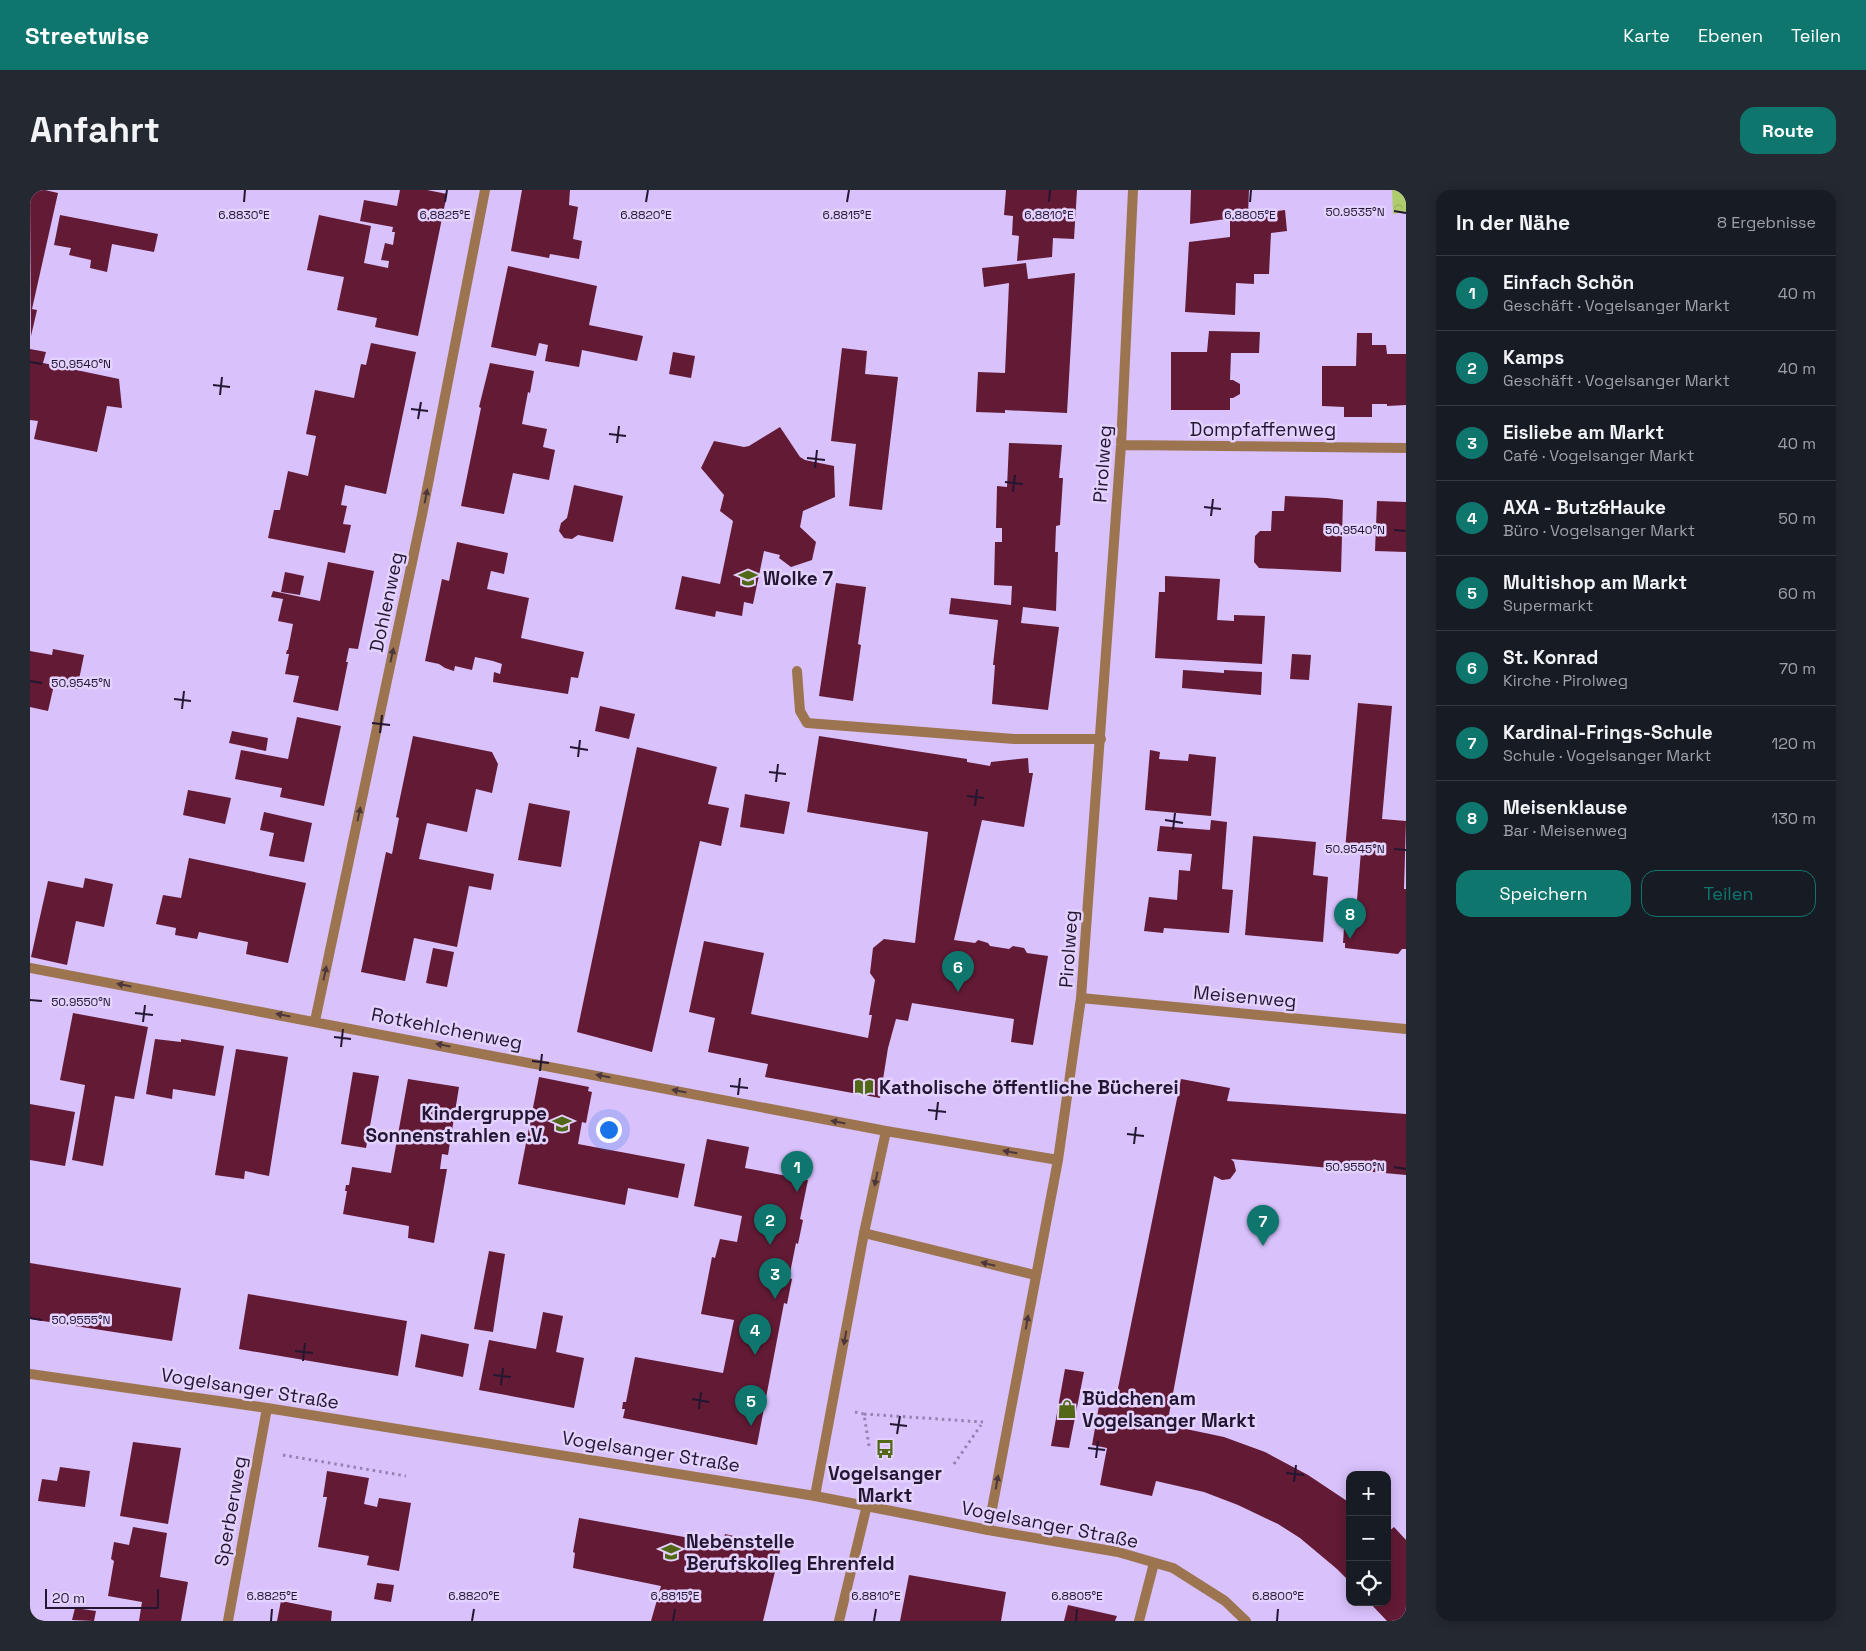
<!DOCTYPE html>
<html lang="de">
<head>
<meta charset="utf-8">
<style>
  body { margin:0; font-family:"Space Grotesk",sans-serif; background:#242831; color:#f1f3f6 }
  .controls { position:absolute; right:15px; bottom:15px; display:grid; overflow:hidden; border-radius:10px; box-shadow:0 2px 12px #0003 }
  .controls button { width:45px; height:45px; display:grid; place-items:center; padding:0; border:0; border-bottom:1px solid #363941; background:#171b24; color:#f1f3f6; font:25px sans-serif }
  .scale { position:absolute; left:15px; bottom:12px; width:114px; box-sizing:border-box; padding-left:5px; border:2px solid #221631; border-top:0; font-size:14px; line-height:18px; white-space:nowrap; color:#221631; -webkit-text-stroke:4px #e3d1fe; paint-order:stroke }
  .you { position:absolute; left:578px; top:939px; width:18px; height:18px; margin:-12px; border:4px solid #fff; border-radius:50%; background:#1a73e8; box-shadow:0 0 0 8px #1a73e833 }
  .badge { display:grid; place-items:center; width:32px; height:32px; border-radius:50%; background:#0f766e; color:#fff; font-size:16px; font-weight:700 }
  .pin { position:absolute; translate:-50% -41px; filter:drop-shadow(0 1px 2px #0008) }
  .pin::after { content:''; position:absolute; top:26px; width:18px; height:15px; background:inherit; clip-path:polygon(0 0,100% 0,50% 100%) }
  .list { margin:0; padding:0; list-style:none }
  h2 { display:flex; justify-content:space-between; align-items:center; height:65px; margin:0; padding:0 20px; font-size:21px }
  h2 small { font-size:16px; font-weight:400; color:#9ea1a6 }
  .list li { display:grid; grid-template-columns:32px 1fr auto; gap:15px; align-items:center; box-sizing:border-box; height:75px; padding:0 20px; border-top:1px solid #363941 }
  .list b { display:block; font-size:19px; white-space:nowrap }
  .list p { margin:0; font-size:16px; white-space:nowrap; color:#9ea1a6 }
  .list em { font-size:16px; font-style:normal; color:#9ea1a6 }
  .actions { display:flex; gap:10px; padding:15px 20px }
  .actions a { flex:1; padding:11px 0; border:1px solid #0f766e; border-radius:15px; text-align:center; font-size:18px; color:#0f766e }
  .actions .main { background:#0f766e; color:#fff }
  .icon { flex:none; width:28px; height:28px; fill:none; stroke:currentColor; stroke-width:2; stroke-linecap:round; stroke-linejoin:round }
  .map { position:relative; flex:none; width:1376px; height:1431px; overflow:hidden; border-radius:15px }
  header { display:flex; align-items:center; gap:30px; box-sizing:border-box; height:70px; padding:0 25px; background:#0f766e; color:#fff }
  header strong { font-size:24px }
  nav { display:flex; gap:28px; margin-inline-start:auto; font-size:18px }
  .intro { display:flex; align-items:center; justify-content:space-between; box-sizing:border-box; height:120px; padding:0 30px }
  h1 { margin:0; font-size:35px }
  .button { padding:12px 22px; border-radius:15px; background:#0f766e; color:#fff; font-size:18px; font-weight:700 }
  main { display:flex; gap:30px; padding:0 30px }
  aside { flex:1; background:#171b24; border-radius:15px; box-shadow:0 2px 12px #0003 }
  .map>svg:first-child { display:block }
  .forest { fill:url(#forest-crowns) }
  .building { fill:#631a34 }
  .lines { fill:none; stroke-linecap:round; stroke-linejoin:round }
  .path { stroke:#9682b1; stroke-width:3; stroke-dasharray:2.5 4; stroke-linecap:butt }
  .service { stroke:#9c7550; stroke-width:10 }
  .minor { stroke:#9c7550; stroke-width:10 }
  .tertiary { stroke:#9c7550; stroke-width:10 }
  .oneway { fill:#4d373c }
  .ticks { fill:none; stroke:#221631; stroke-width:2 }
  .labels { text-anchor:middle; stroke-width:5; stroke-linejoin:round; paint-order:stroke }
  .street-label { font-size:19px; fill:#221631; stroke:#e3d1fe }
  .poi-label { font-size:19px; font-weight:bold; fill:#221631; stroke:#e3d1fe; text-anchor:start }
  .ticks-label { font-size:12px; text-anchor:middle; fill:#221631; stroke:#e3d1fe; stroke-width:5; stroke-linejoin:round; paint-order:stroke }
</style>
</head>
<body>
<header>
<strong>Streetwise</strong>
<nav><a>Karte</a><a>Ebenen</a><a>Teilen</a></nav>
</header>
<div class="intro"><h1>Anfahrt</h1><a class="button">Route</a></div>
<main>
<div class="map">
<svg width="1376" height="1431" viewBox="0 0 1376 1431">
  <defs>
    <pattern id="forest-crowns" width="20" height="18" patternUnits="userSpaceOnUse" patternTransform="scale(1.25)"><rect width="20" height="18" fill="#afcc6d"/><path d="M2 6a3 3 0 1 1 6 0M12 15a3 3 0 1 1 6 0" fill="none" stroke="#96ae5f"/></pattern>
  </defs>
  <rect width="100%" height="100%" fill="#d9c1fc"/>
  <path class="forest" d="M1362,0h14v22l-13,2z"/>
  <path class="building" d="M0,0h15l13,3 -26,116 5,1 -6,26z
    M370,0h27l20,4 -29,142 -43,-9 2,-9 -40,-8 7,-33 -37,-7 12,-55 52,11 -7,37 24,5 1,-7 -8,-1 4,-17 8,2 2,-13h-3l1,-5 -33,-6 4,-21 33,6z
    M492,0h48l-1,15 9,2 -5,32 9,2 -3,18 -29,-5 -1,4 -38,-7z
    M976,0h71l-3,49 -21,-1 -1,19 -35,4 2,-25 -7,-1 1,-19 -9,-1z
    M1161,0h58l-1,25 37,-5 2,21 -16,2 -2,41h-15v10l-18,-1 -1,32 -50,-3 4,-70 41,-5v-21h-3l-1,3 -36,5z
    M30,25l98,19 -4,18 -42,-8 -5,28 -17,-4 1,-8 -22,-5 2,-7 -17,-3z
    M996,73l2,16 47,-6 -8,140 -62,-3v3l-29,-1 2,-40 27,1 4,-90 -25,4 -2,-19z
    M478,76l89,20 -8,39 54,11 -6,25 -55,-11 -3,17 -34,-6 3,-16 -9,-2 -3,13 -45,-9z
    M1179,141l51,1 -1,21h-28l-1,27h3l7,4v10l-7,4h-3v12h-59v-58h36z
    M1327,143h15v12h14l1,9h19v51l-19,1v-2h-15v13h-28v-10l-22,-1v-40h34z
    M341,153l45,9 -30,142 -41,-9 -4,20 6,1 -4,18 8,1 -6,28 -77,-15 6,-28h6l8,-39 20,5 8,-40 -10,-2 9,-44 39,8 7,-34 5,1z
    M812,158l25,3 -2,23 33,3 -16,133 -33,-4 7,-62 -25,-3z
    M0,159l16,3 -3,11 76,16 3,29 -15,-2 -10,46 -63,-13 4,-18 -8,-1z
    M643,162l22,4 -4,22 -22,-4z
    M460,173l44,8 -4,22 -2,-1 -6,32 25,5 -4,18 12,3 -6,30 -36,-7 -9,41 -43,-8 20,-98 -2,-1z
    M750,237l20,30 5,3 29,6 1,31 -32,14 -3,16 16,15 -4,18 -21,7 -12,-9 1,-3 -16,-4 -11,53 -9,-2 -2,14 -26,-5 -1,6 -40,-8 7,-33 38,8 13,-63 -13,-10 4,-16 -23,-27 13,-27 30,6 5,-1z
    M979,253l53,2 -3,33h4l-3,47 -4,1 -1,26h3l-2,59 -33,-4 -2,16 38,4 -11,83 -56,-6 3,-39h-2l5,-45 -49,-6 2,-16 60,7 1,-19 -18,-1 1,-43h7v-14h-6l1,-42 10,1z
    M544,295l49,11 -10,46 -35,-7 -6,4 -8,-1 -5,-7 2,-8 6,-5z
    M1255,306l42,2 16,2 -2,72 -82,-4 -5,-6 1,-26 5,-5h11l1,-20h12z
    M1347,311l29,1v50l-31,-1z
    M427,352l51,11 -4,21 -13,-3 -4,18 42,9 -8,40 63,14 -6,26 -7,-1 -3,17 -75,-12 1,-10 6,2 2,-10 -9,-3 -18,-4 -3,13 -17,-4 -1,5 -9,-3 -6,-4 -14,-3 17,-82 7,2z
    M298,372l46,9 -16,78 -9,-1 -3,14h2l-10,49 -45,-9 6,-26 -14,-2 4,-20h-3l1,-4h1l5,-26 -15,-3 5,-22 -12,-2 2,-6 47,10z
    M255,382l19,4 -4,19 -19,-3z
    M1135,386l55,3 -3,41 17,1v-6l31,1 -3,48 -107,-6 4,-66h6z
    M806,393l30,4 -8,57 3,1 -8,56 -34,-5z
    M23,459l31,6 -7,34 -23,-4 -6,26 -18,-4v-56l22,4z
    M1262,464l19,1 -2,25 -19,-1z
    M1153,480l41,3v-3l38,2 -1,23 -79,-7z
    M1328,513l34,3 -10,113 24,2 -2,68h2v60h-4l-4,5 -53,-6v-5h-2l3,-44 11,1 4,-49 -16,-1z
    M570,516l35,8 -6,25 -34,-8z
    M267,527l44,9 -17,80 -44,-9 2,-9 -47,-9 6,-29 47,9z
    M202,541l36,7 -2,13 -37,-8z
    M383,546l79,16 6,12 -6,29 -16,-4 -9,43 -40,-9 -8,36 75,15 -3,16 -22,-4 -12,61 -43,-9 -9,43 -44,-9 25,-120 6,2 7,-36 -3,-1z
    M789,546l148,23v3l23,4 1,-4 37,-4 1,15h4l-9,54 -42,-7 -28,120 21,3 3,-3 10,3 2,3 19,3 4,-3 11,2 3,5 21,3 -15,89 -22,-3 3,-23 -102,-16 -4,18 -12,-2 -8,29 -8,50 -115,-21 3,-13 -60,-12 7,-34 -26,-6 15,-71 60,12 -13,61 117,24 4,-23h-3l6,-35 -5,-7 3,-25 11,-9 31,4 13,-111 -121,-20z
    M607,557l80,20 -9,37 21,4 -8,38 -21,-5 -48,211 -75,-20z
    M1120,560l10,2 -1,7 29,2 1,-7 27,3 -5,59 -66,-6z
    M158,600l43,8 -6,26 -42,-9z
    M715,604l45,8 -6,32 -44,-7z
    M499,613l41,8 -9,56 -43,-7z
    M234,622l48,11 -8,39 -35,-6 5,-23 -14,-3z
    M1181,630l16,2 -5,67 11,1 -4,43 -65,-5 -1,5 -19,-2 5,-34 28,3 2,-30 11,1 2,-17 -35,-3 3,-25 50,4z
    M1223,646l63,6 -3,33 15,2 -5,65 -78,-7z
    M159,668l117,25 -18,80 -42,-9 2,-12 -49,-10 -2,7 -22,-4 1,-7 -20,-4 7,-29 18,3z
    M55,688l28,6 -9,43 -28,-6 -9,44 -36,-8 17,-76 35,7z
    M403,758l21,4 -7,35 -21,-4z
    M43,823l75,14 -14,72 -19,-3 -12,70 -31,-6 13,-75 -25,-5z
    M125,849l26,3v-3l43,7 -9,50 -42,-7 -1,10 -26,-5z
    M206,859l52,8 -19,119 -24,-5 -1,8 -29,-4z
    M323,882l26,4 -13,72 -25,-4z
    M509,887l50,10 -1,4 4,1 -6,31 -4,-1 -4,22 107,20 -7,34 -50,-10 -3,17 -107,-21z
    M378,889l51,8 -11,68 -6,-1 -2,15h7l-13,74 -26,-5 1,-12 -66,-12 4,-23h-2l1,-6h3l3,-18 39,6z
    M1151,889l49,9 -3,13 179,13v61l-175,-16 3,3 2,9 -6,8 -8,1 -8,-4 -47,249 57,12 41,15 43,23 42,28v79l-13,-13 -37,-31 -22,-14 -40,-19 -34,-13 -48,-11 -4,15 -52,-11 7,-37 -15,-3 7,-39 15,2z
    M0,914l45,8 -10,54 -35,-6z
    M677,949l42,8 -4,21 63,12 -8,39 3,1 -5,24 -2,-1 -7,35 3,1 -5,25 -3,-1 -27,142 -134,-27 2,-9h-3l1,-7h3l9,-45 88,16 11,-53 -33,-6 11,-57 3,1 5,-19 17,3 5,-26 -48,-10z
    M459,1061l16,3 -12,78 -19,-3z
    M0,1073l151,25 -9,53 -142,-22z
    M218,1104l159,27 -9,55 -159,-27z
    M513,1122l20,4 -7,36 28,6 -10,50 -95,-18 10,-50 47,9z
    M391,1144l48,10 -6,33 -48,-10z
    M1035,1179l19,3 -15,76 -18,-2z
    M103,1252l48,6 -13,76 -48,-8z
    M30,1277l30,4 -5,36 -47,-6 4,-22 15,2z
    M297,1281l42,7 -5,26 13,3 2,-9 32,5 -12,68 -32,-6 2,-9 -51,-9 9,-50h-4z
    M549,1328l144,26 2,-10 56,13 -18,74h-112l10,-35 -88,-18 2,-15 -2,-1z
    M103,1337l34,6 -7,44 28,5 -7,39h-42l3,-19 -34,-6 6,-35 -3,-2 3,-17 15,3z
    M1364,1337l12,13v81h-19l-18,-19h18v-69z
    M879,1385l97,17 -5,29h-101z
    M347,1393l17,2 -3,17 -17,-3z
    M251,1411l51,10 -1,10h-54z
    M1038,1415l49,11 -2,5h-51z
    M45,1418l21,3 -2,10 -22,-1z"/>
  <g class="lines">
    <path class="path" d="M825,1222l9,2 5,32
      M834,1224l119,8
      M253,1265l123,21
      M924,1274l27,-39"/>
    <path class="service" d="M767,481l3,40 7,12 207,16h87
      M834,1043l171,42
      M1109,1431l15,-58"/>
    <path class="minor" d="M1091,255l285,3
      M0,778l856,163 172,29
      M1051,808l325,31
      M285,831l107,-506 63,-325
      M785,1306l49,-263 22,-102
      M958,1340l70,-370 23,-162 40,-553 12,-255
      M198,1431l39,-213
      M809,1431l28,-116"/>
    <path class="tertiary" d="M0,1184l237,34 548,88 173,34 130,22 55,16 52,33 21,20"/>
  </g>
  <defs><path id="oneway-solid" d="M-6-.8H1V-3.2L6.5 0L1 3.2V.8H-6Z" transform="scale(1.25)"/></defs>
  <g class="oneway">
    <use href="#oneway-solid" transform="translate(396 306) rotate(-79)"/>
    <use href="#oneway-solid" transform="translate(362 465) rotate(-78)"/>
    <use href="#oneway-solid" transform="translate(329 624) rotate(-78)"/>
    <use href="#oneway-solid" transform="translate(295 783) rotate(-78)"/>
    <use href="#oneway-solid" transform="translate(94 795) rotate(-169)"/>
    <use href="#oneway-solid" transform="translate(253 825) rotate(-169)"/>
    <use href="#oneway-solid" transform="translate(413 855) rotate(-169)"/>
    <use href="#oneway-solid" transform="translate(573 886) rotate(-169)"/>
    <use href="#oneway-solid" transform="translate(649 901) rotate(-169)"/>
    <use href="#oneway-solid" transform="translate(808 932) rotate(-169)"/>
    <use href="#oneway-solid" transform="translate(980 962) rotate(-170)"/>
    <use href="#oneway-solid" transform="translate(846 989) rotate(102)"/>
    <use href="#oneway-solid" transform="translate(958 1074) rotate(-166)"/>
    <use href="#oneway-solid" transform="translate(997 1132) rotate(-80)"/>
    <use href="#oneway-solid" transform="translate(815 1148) rotate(100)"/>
    <use href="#oneway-solid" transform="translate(967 1292) rotate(-80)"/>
  </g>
  <path class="ticks" d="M214,12l1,-12M415,12l2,-12M616,12l2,-12M817,12l2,-12M1019,12l1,-12M1220,12l1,-12M1364,21l12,2M0,172l12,2M183,195l17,2M190,205l2,-18M381,219l17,2M388,229l3,-17M579,244l17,2M587,253l2,-17M777,268l18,2M785,278l2,-18M975,292l18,2M983,302l2,-17M1174,317l17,2M1181,326l2,-17M1364,340l12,1M0,491l12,2M144,509l17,2M152,519l2,-18M342,533l18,2M350,543l2,-18M540,557l18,3M548,567l2,-17M739,582l17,2M746,592l2,-18M937,606l17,2M945,616l2,-17M1135,630l18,3M1143,640l2,-17M1364,659l12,1M0,810l12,1M105,823l18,2M113,832l2,-17M304,847l17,2M311,857l2,-18M502,871l17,2M510,881l2,-17M700,896l18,2M708,905l2,-17M898,920l18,2M906,930l2,-18M1097,944l17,2M1104,954l2,-17M1364,977l12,2M0,1128l12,2M265,1161l18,2M273,1171l2,-18M463,1185l18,2M471,1195l2,-17M662,1209l17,3M669,1219l2,-17M860,1234l17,2M867,1244l3,-18M1058,1258l17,2M1066,1268l2,-17M1256,1283l18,2M1264,1292l2,-17M241,1431l1,-12M442,1431l2,-12M643,1431l2,-12M844,1431l2,-12M1046,1431l1,-12M1247,1431l1,-12"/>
  <defs>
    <g id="school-bare" transform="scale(1.5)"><path d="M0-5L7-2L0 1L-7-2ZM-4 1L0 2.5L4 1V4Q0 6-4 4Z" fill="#536816" stroke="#e3d1fe" stroke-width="2.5" paint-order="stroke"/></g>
    <g id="library-bare" transform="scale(1.5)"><path d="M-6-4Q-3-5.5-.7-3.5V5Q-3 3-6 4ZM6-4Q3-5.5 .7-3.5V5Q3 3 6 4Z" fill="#536816" stroke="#e3d1fe" stroke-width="2.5" paint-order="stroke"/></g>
    <g id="shop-bare" transform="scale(1.5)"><path d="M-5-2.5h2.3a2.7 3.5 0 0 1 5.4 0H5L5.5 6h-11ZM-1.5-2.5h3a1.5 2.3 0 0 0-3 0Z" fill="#536816" stroke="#e3d1fe" stroke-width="2.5" paint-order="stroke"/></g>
    <g id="bus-bare" transform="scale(1.5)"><path d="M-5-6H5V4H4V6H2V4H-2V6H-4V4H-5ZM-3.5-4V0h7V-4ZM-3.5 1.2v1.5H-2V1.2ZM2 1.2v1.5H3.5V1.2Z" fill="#536816" stroke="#e3d1fe" stroke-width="2.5" paint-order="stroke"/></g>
  </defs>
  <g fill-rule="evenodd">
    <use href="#school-bare" x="718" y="388"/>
    <use href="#library-bare" x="834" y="897"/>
    <use href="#school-bare" x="532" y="934"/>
    <use href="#shop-bare" x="1037" y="1219"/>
    <use href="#bus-bare" x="855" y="1259"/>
    <use href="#school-bare" x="641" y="1362"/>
  </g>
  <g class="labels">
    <g class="street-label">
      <text x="1233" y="246">Dompfaffenweg</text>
      <text transform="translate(1072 274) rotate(-86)" y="7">Pirolweg</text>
      <text transform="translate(356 412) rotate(-78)" y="7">Dohlenweg</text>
      <text transform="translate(1038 759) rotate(-86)" y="7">Pirolweg</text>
      <text transform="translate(1215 806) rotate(5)" y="7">Meisenweg</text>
      <text transform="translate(417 838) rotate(11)" y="7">Rotkehlchenweg</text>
      <text transform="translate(220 1198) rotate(9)" y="7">Vogelsanger Straße</text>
      <text transform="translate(621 1261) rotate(9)" y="7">Vogelsanger Straße</text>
      <text transform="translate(200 1321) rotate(-80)" y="7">Sperberweg</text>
      <text transform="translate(1020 1334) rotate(11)" y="7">Vogelsanger Straße</text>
    </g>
    <g class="poi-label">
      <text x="733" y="395">Wolke 7</text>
      <text x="849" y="904">Katholische öffentliche Bücherei</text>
      <text x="517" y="930" text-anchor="end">Kindergruppe<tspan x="517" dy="22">Sonnenstrahlen e.V.</tspan></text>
      <text x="1052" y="1215">Büdchen am<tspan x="1052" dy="22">Vogelsanger Markt</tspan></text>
      <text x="855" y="1290" text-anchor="middle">Vogelsanger<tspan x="855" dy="22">Markt</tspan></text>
      <text x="656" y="1358">Nebenstelle<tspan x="656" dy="22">Berufskolleg Ehrenfeld</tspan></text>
    </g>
  </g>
  <g class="ticks-label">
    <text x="1325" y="26">50.9535°N</text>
    <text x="214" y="29">6.8830°E</text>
    <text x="415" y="29">6.8825°E</text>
    <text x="616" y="29">6.8820°E</text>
    <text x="817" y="29">6.8815°E</text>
    <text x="1019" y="29">6.8810°E</text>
    <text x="1220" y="29">6.8805°E</text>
    <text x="51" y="178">50.9540°N</text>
    <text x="1325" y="344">50.9540°N</text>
    <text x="51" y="497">50.9545°N</text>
    <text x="1325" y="663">50.9545°N</text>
    <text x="51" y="816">50.9550°N</text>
    <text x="1325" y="981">50.9550°N</text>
    <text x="51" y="1134">50.9555°N</text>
    <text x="242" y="1410">6.8825°E</text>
    <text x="444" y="1410">6.8820°E</text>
    <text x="645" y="1410">6.8815°E</text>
    <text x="846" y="1410">6.8810°E</text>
    <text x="1047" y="1410">6.8805°E</text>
    <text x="1248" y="1410">6.8800°E</text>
  </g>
</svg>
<div class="controls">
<button>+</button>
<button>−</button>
<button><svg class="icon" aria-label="locate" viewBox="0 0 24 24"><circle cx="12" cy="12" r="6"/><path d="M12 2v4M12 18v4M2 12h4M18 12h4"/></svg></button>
</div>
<div class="scale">20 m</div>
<div class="you"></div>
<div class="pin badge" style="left:767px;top:1002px">1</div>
<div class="pin badge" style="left:740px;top:1055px">2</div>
<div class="pin badge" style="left:745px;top:1109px">3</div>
<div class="pin badge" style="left:725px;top:1165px">4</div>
<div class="pin badge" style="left:721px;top:1236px">5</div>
<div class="pin badge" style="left:928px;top:802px">6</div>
<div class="pin badge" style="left:1233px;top:1056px">7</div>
<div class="pin badge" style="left:1320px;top:749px">8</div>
</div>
<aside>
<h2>In der Nähe<small>8 Ergebnisse</small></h2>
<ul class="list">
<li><span class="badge">1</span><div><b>Einfach Schön</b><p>Geschäft · Vogelsanger Markt</p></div><em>40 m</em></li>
<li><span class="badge">2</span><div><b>Kamps</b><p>Geschäft · Vogelsanger Markt</p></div><em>40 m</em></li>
<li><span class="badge">3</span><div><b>Eisliebe am Markt</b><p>Café · Vogelsanger Markt</p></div><em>40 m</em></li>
<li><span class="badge">4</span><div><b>AXA - Butz&amp;Hauke</b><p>Büro · Vogelsanger Markt</p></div><em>50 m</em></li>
<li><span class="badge">5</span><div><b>Multishop am Markt</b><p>Supermarkt</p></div><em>60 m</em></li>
<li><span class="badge">6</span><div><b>St. Konrad</b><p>Kirche · Pirolweg</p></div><em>70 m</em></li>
<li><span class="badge">7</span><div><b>Kardinal-Frings-Schule</b><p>Schule · Vogelsanger Markt</p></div><em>120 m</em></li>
<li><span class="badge">8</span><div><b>Meisenklause</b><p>Bar · Meisenweg</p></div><em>130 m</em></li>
</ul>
<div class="actions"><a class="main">Speichern</a><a>Teilen</a></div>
</aside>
</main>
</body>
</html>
